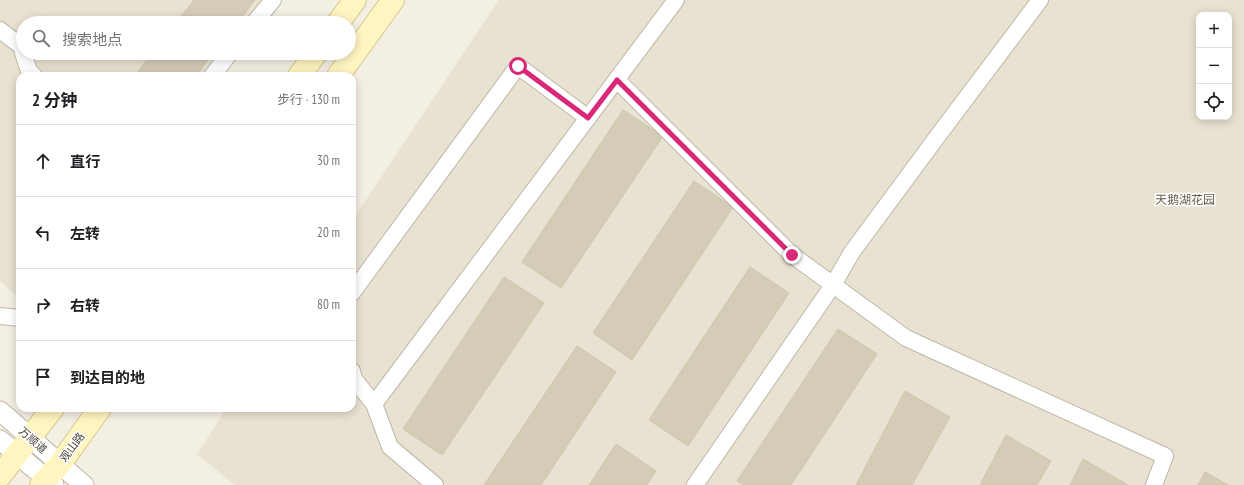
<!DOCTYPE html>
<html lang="zh">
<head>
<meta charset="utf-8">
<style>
  body { margin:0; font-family:"PT Sans Narrow","Noto Sans SC",sans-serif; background:#f2f2f2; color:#202124 }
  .controls { position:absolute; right:12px; top:12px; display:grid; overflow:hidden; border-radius:8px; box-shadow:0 2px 10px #0003 }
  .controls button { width:36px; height:36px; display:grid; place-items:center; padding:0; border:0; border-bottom:1px solid #e0e0e0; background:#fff; color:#202124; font:20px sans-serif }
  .stop { position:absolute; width:12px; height:12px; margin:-9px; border:3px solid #db2777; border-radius:50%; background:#fff }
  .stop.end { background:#db2777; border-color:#fff; box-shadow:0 1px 4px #0008 }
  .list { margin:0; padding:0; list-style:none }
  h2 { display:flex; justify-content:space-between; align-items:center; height:52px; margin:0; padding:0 16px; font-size:17px }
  h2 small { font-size:13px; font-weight:400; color:#757577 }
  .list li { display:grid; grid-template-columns:26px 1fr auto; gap:12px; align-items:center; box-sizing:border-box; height:72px; padding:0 16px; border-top:1px solid #e0e0e0 }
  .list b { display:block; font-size:15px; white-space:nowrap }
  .list em { font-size:13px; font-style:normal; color:#757577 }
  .icon { flex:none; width:22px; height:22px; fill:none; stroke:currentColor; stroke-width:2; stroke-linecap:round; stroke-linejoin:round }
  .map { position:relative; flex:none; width:1244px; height:485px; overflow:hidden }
  .search { position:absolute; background:#fff; box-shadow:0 2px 10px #0003; left:16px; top:16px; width:340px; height:44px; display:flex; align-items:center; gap:10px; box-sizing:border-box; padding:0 14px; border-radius:22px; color:#757577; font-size:15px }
  .panel { position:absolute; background:#fff; box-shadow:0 2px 10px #0003; left:16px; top:72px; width:340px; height:340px; border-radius:12px }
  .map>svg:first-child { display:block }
  .residential { fill:#e7e2d1; fill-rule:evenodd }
  .building { fill:#d5ccb8; stroke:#d0c5ab }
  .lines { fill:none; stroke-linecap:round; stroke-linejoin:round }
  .minor-casing { stroke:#beb8a6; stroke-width:18 }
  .tertiary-casing { stroke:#beb8a6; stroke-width:21 }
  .secondary-casing { stroke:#d5c990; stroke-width:24 }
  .minor { stroke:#fff; stroke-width:16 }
  .tertiary { stroke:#fff; stroke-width:19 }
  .secondary { stroke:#fff5c1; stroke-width:22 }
  .route { stroke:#db2777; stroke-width:5 }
  .labels { text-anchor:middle; stroke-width:3; stroke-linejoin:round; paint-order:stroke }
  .street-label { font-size:11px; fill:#453f33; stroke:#fff }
  .neighbourhood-label { font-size:12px; fill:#685f4a; stroke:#fff }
</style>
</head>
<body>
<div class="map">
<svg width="1244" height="485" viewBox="0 0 1244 485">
  <rect width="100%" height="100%" fill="#f3efe3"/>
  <path class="residential" d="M0,0h280l-17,23h-240v30h217l-18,23h-202v223l-20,-18z
    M499,0h745v485h-1009l-38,-31 30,-46h125v-187zM1199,15h30v102h-30z"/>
  <path class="building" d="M194,0h61l-18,23h-61z
    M152,53h61l-17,23h-61z
    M623,110l40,26 -102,152 -39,-26z
    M694,181l39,26 -101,153 -39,-27z
    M750,267l39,26 -101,153 -39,-26z
    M504,277l40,26 -102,152 -39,-26z
    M838,329l39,25 -86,131h-47l-7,-4z
    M577,346l39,26 -75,113h-57z
    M905,391l45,26 -38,68h-56z
    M1006,435l45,26 -14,24h-57z
    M616,444l40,27 -9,14h-58z
    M1083,459l45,26h-58z
    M1205,472l23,13h-30z"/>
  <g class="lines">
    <g class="minor-casing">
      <path id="minor" d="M254,23l19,-23
        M0,30l21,16 2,6
        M23,53l6,18 5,5
        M212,76l18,-23
        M617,80l175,175 114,83 259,118 -11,29
        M352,293l166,-227 70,52
        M0,316l20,2
        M352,371l2,8 20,25
        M435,485l-45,-38 -16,-43 302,-404
        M695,485l138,-200 19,-33 85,-115 103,-137"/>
    </g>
    <g class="tertiary-casing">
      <path id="tertiary" d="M0,411c29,24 55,50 84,74
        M0,440l54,45"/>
    </g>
    <g class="secondary-casing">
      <path id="secondary" d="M338,23l17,-23
        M299,76l17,-23
        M338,76l55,-76
        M0,476l53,-68
        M41,485l19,-21 40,-56"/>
    </g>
    <use href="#minor" class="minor"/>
    <use href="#tertiary" class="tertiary"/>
    <use href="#secondary" class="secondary"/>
  </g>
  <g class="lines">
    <path class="route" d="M518,66l70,52 29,-38 175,175"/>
  </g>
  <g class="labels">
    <g class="street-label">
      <text transform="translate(33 440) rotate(42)" y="4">万顺道</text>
      <text transform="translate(72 447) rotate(-54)" y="4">观山路</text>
    </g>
    <g class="neighbourhood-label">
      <text x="1185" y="204">天鹅湖花园</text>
    </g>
  </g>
</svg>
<div class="controls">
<button>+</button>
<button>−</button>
<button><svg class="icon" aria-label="locate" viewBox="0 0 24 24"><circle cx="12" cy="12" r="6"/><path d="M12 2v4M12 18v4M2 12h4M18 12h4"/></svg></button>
</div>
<div class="stop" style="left:518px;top:66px"></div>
<div class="stop end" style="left:792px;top:255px"></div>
<div class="search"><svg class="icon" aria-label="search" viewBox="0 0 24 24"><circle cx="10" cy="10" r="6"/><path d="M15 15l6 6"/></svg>搜索地点</div>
<section class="panel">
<h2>2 分钟<small>步行 · 130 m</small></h2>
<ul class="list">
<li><svg class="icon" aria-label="ahead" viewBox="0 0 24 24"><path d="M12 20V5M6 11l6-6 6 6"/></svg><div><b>直行</b></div><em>30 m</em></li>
<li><svg class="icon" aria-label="left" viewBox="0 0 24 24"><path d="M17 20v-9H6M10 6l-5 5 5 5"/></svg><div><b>左转</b></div><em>20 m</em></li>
<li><svg class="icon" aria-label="right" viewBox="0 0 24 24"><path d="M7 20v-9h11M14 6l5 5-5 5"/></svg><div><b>右转</b></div><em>80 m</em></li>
<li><svg class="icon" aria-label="arrive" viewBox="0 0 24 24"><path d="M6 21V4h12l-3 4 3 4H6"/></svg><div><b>到达目的地</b></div></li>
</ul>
</section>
</div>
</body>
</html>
